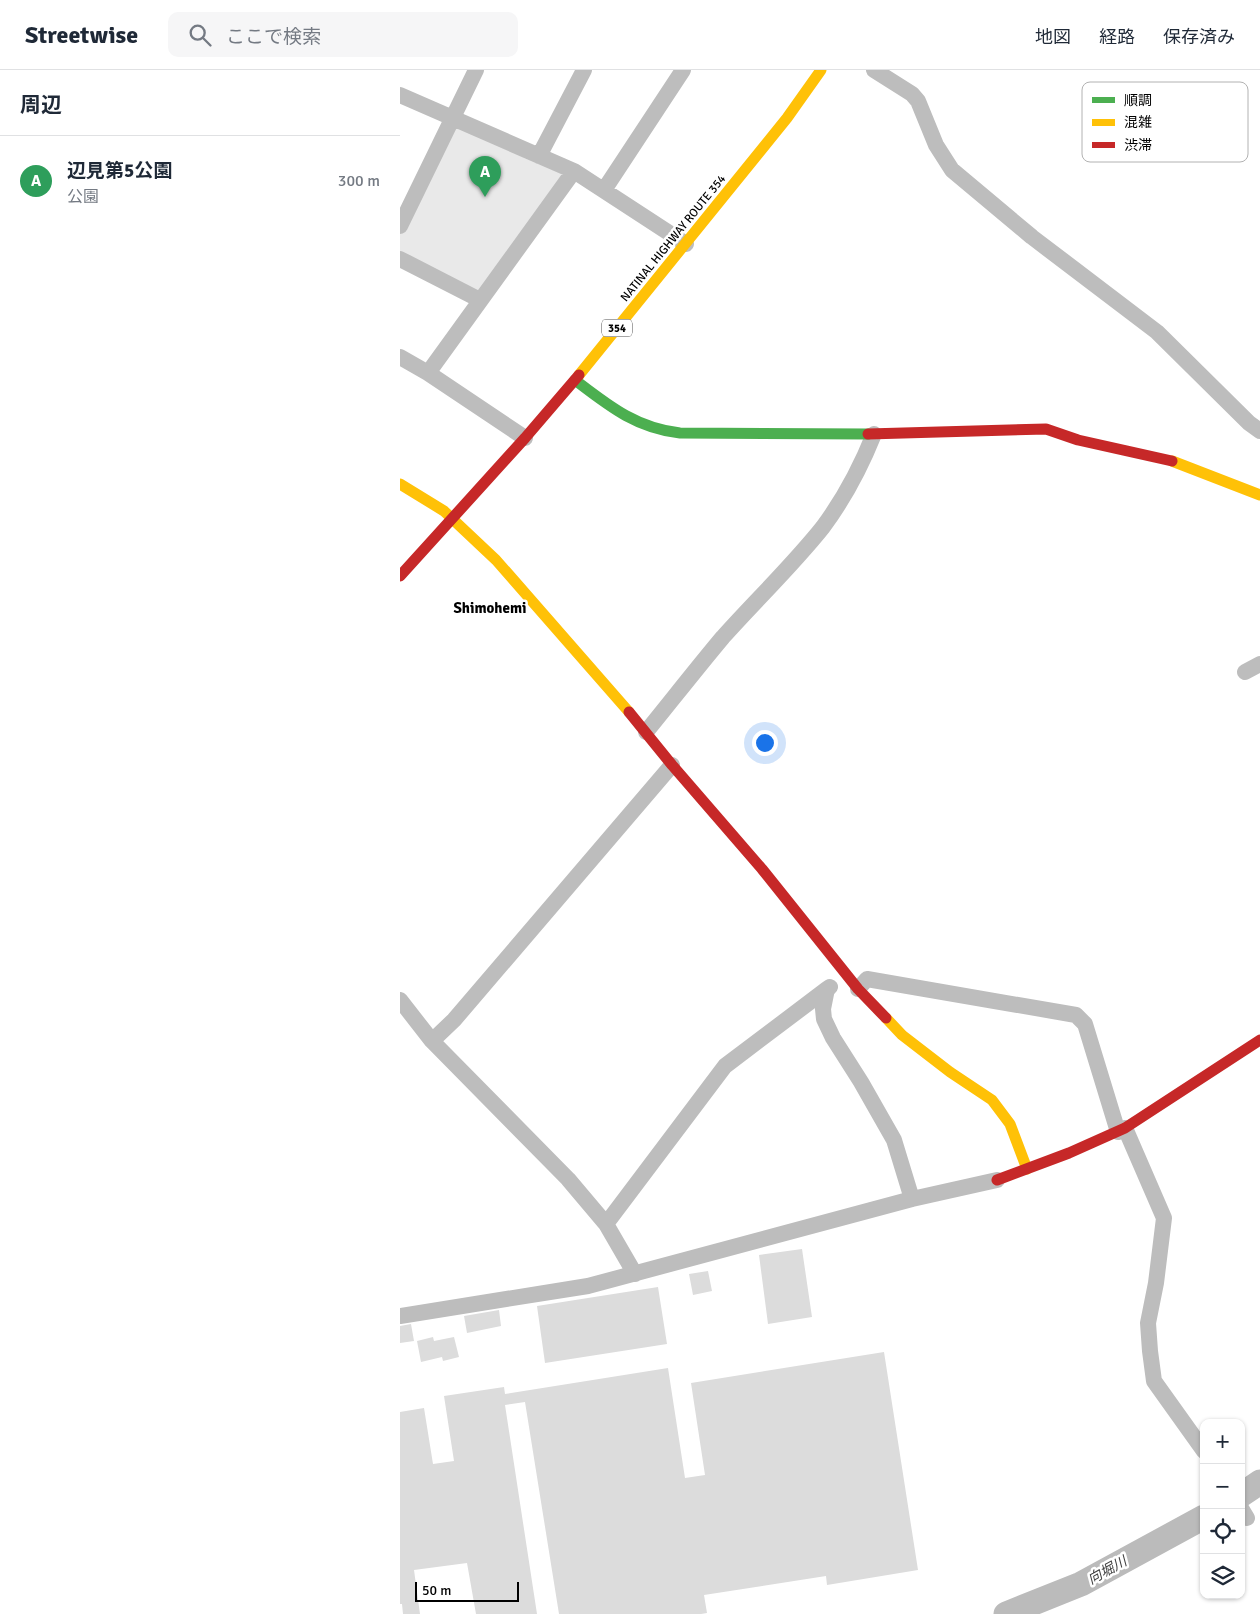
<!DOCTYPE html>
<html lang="ja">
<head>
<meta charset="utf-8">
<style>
  body { margin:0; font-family:Signika,"Noto Sans JP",sans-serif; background:#f6f6f7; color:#1f2937 }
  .controls { position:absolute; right:15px; bottom:15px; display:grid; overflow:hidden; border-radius:10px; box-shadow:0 1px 4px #0004 }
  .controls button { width:45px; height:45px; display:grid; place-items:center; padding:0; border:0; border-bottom:1px solid #e0e1e3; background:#fff; color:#1f2937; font:25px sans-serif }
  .scale { position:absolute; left:15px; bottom:12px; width:104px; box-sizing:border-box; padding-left:5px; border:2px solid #000; border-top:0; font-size:14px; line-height:18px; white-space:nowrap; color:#000; -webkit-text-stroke:4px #fff; paint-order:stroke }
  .you { position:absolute; left:364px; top:672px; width:18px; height:18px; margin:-12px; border:4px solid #fff; border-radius:50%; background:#1a73e8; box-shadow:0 0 0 8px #1a73e833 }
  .badge { display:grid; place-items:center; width:32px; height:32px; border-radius:50%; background:#595959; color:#fff; font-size:16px; font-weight:700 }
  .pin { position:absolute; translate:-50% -41px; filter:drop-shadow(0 1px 2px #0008) }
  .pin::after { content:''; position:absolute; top:26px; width:18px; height:15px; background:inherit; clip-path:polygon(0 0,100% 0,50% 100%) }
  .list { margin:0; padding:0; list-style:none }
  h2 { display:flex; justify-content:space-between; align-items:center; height:65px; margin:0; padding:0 20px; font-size:21px }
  h2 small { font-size:16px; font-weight:400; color:#747a83 }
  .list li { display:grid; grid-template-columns:32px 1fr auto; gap:15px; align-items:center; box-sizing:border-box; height:90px; padding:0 20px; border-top:1px solid #e0e1e3 }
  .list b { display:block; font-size:19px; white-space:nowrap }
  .list p { margin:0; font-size:16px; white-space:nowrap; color:#747a83 }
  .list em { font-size:16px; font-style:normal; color:#747a83 }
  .icon { flex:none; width:28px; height:28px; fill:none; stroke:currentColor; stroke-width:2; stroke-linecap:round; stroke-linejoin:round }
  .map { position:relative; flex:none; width:860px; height:1544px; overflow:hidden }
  header { display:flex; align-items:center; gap:30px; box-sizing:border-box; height:70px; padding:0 25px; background:#fff; border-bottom:1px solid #e0e1e3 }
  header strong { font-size:24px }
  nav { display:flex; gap:28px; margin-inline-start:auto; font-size:18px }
  .search { width:350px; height:45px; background:#f6f6f7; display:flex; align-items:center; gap:12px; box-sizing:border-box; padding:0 18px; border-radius:10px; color:#747a83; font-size:19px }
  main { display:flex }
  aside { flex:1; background:#fff }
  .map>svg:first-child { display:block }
  .green { fill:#e9e9e9 }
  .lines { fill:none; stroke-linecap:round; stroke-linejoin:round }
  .river { stroke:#bbb; stroke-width:25 }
  .building { fill:#dcdcdc }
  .street { stroke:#bdbdbd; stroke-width:16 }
  .fast { stroke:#4caf50; stroke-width:11 }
  .slow { stroke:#ffc107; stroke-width:11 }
  .jam { stroke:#c62828; stroke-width:11 }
  .labels { text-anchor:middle; stroke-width:5; stroke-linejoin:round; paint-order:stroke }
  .shield { fill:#fff; stroke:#4c4c4c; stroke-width:1 }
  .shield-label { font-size:11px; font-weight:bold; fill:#000 }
  .street-label { font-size:12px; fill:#000; stroke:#fff }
  .water-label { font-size:14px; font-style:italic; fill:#3f3f3f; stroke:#fff }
  .quarter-label { font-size:15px; font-weight:bold; fill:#000; stroke:#fff }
  .key { fill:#fff; stroke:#b2b2b2; stroke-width:1 }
  .key-label { font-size:14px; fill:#000 }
</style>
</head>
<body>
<header>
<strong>Streetwise</strong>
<div class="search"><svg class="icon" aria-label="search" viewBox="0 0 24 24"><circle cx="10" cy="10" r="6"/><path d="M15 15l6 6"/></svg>ここで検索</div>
<nav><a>地図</a><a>経路</a><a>保存済み</a></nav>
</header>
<main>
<aside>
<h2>周辺<small></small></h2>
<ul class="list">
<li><span class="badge" style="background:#2e9e5b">A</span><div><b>辺見第5公園</b><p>公園</p></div><em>300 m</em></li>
</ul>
</aside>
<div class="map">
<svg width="860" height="1544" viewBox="0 0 860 1544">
  <rect width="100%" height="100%" fill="#fff"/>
  <path class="green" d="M52,48l122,53 -94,129 -80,-41v-33z"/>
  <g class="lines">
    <path class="river" d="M841,1425l19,-13
      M606,1544l75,-30 123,-67"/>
  </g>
  <path class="building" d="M402,1179l10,68 -44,7 -9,-69z
    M308,1201l4,20 -19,4 -4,-21z
    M258,1217l9,57 -122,19 -8,-57z
    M99,1240l2,16 -34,7 -3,-17z
    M11,1254l3,17 -14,2v-17z
    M33,1267l1,4 20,-4 5,20 -16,4 -1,-4 -21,5 -4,-21z
    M484,1282l34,218 -91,15 -1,-9 -122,19 3,18 -6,1h-142l-34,-212 -20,3 32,209h-61l-9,-51 -53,7 6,44h-17l-1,-10h-2v-192l24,-4 9,56 21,-3 -10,-65 60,-9 1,7 163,-26 17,110 20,-3 -14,-92z"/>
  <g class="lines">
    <path class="street" d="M474,0l38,24 6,7 18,44 16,25 80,67 125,95 92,91 11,8
      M0,25l174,76 112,73
      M139,86l45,-86
      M204,120l79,-120
      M0,156l76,-156
      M0,189l80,41
      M0,287l28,16 97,65
      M28,303l146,-202
      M845,602l15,-8
      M246,662c26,-32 51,-64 77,-95 33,-37 69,-71 100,-110 20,-27 39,-63 51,-93
      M430,917l-3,2 -4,20 1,10 9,19 28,44 33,58 18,59
      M458,919l9,-10 209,36 9,9 33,108
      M0,930l32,41 136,138 38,45 29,50
      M32,971l22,-21 218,-255
      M725,1058l39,90 -8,65 -8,40 2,28 4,30 50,70
      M206,1154l119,-158 102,-77
      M0,1246l188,-30 324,-87 85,-19
      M841,1438l6,10"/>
    <path class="fast" d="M175,310c34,26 61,48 105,53l188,1"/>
    <path class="slow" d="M179,305l208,-257 34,-48
      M772,391l88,34
      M0,414l44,27 52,49 133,152
      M486,948l16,17 48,37 42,28 18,24 17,45"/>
    <path class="jam" d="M468,364l178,-5 32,11 94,21
      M0,506l125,-138 54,-63
      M229,642l43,53 90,104 96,120 28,29
      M597,1110l72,-27 56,-25 135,-88"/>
  </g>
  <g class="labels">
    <rect class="shield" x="202" y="249.5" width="30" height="17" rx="4"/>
    <g class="shield-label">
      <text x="217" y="262">354</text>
    </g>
    <g class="street-label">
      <text transform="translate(273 168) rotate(-51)" y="4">NATINAL HIGHWAY ROUTE 354</text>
    </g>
    <g class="water-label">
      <text transform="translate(707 1500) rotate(-29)" y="5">向堀川</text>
    </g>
    <g class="quarter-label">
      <text x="90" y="543">Shimohemi</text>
    </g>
  </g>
  <rect x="682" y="12" width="166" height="80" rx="8" class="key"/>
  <rect x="692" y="27" width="23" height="6" fill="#4caf50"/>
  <rect x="692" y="49" width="23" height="7" fill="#ffc107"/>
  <rect x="692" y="72" width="23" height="6" fill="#c62828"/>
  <g class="key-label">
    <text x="724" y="35">順調</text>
    <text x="724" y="57">混雑</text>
    <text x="724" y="80">渋滞</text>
  </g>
</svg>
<div class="controls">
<button>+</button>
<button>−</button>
<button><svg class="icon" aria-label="locate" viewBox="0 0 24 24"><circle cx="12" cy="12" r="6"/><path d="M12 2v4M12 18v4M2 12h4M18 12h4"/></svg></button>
<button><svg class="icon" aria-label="layers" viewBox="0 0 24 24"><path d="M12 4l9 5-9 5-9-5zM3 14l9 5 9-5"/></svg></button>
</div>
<div class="scale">50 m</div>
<div class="you"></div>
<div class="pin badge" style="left:85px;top:127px;background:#2e9e5b">A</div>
</div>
</main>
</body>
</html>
